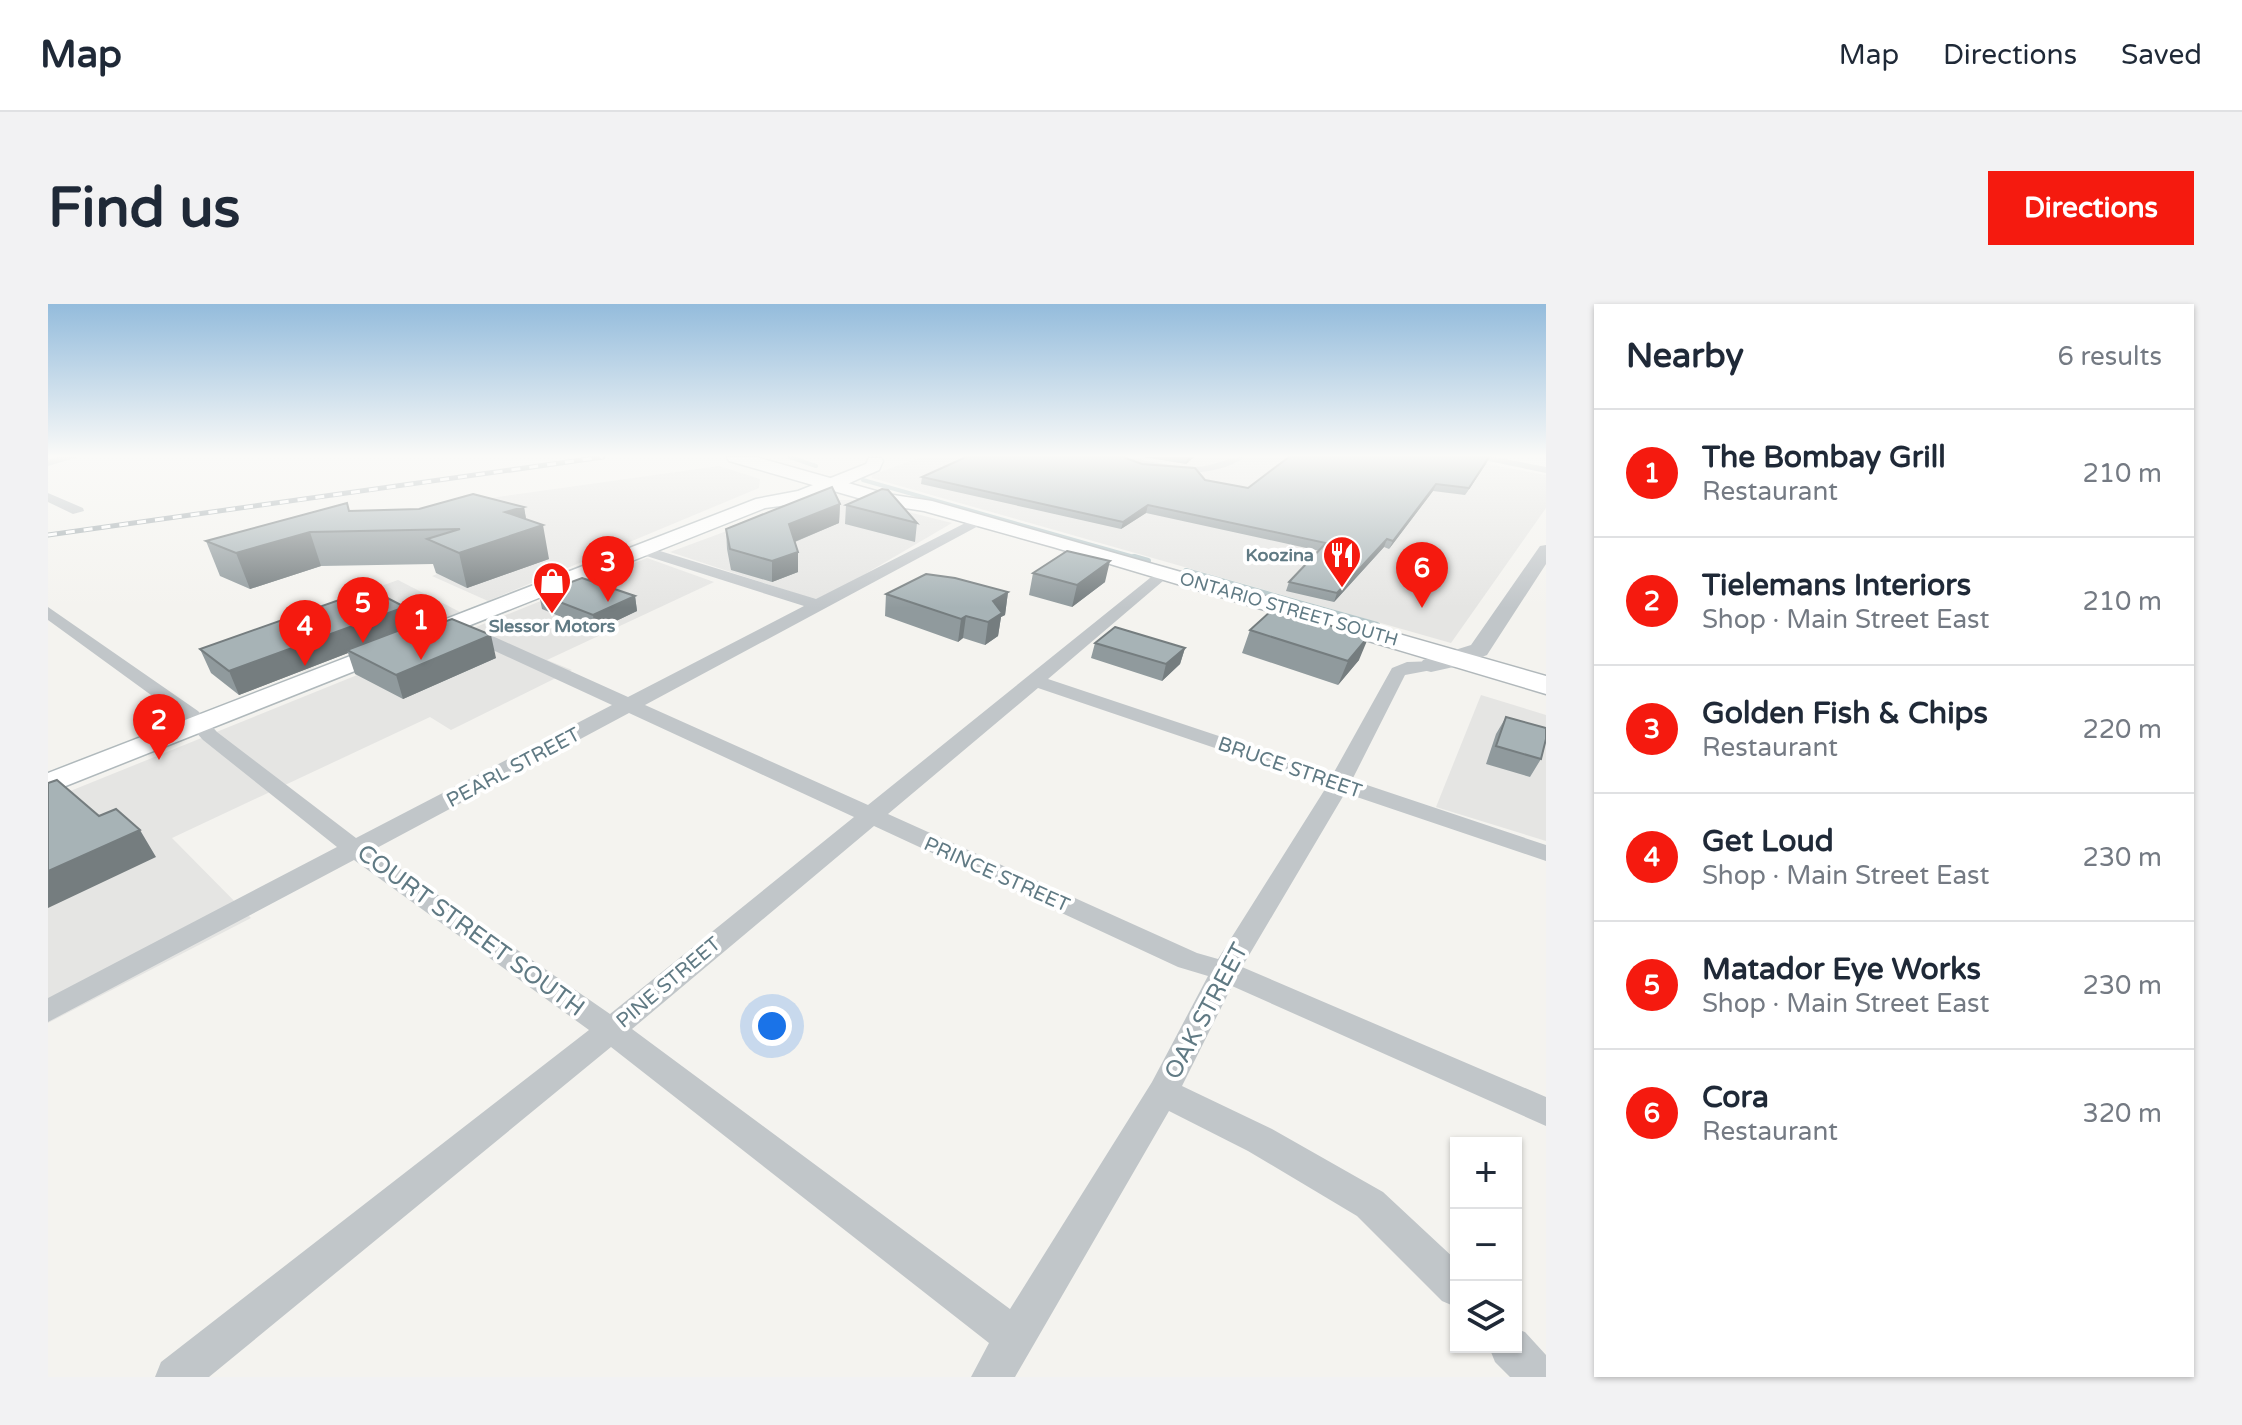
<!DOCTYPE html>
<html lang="en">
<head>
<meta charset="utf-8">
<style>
  body { margin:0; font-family:"Varela Round",sans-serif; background:#f2f2f3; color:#1f2937 }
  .controls { position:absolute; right:24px; bottom:24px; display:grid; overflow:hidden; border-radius:0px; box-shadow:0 2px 6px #0004 }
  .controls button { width:72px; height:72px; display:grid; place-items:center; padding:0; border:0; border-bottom:2px solid #e0e1e3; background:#fff; color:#1f2937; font:40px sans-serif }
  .you { position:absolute; left:724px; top:722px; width:28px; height:28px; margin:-20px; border:6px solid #fff; border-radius:50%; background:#1a73e8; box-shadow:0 0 0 12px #1a73e833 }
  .badge { display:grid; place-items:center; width:52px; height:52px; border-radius:50%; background:#f51a0f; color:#fff; font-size:26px; font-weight:700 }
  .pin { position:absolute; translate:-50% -66px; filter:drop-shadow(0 2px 4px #0008) }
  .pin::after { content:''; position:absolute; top:42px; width:28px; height:24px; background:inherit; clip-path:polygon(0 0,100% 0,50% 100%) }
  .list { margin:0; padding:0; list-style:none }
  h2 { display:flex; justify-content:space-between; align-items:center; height:104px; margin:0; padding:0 32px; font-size:34px }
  h2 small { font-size:26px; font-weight:400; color:#747a83 }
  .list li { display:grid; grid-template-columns:52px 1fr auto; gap:24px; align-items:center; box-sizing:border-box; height:128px; padding:0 32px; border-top:2px solid #e0e1e3 }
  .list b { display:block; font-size:30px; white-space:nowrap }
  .list p { margin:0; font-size:26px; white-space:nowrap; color:#747a83 }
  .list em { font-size:26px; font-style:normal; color:#747a83 }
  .icon { flex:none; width:44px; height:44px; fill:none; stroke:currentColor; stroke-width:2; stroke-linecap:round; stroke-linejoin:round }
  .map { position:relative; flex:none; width:1498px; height:1073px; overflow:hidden; border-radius:0px }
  header { display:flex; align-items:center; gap:48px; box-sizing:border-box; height:112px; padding:0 40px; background:#fff; border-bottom:2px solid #e0e1e3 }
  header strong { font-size:38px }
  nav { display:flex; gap:44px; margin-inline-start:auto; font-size:28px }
  .intro { display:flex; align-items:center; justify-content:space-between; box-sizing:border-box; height:192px; padding:0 48px }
  h1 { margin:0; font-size:56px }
  .button { padding:20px 36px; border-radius:0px; background:#f51a0f; color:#fff; font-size:28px; font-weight:700 }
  main { display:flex; gap:48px; padding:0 48px }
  aside { flex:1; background:#fff; border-radius:0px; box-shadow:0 2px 6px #0004 }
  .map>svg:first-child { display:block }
  .built { fill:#e5e5e3 }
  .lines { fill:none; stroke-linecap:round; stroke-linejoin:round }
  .stream-far1 { stroke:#b6c7ca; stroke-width:4 }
  .stream { stroke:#b6c7ca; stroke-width:6 }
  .secondary-casing { stroke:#b0b9bc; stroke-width:3 }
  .primary-casing { stroke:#b1b8bb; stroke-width:3 }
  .minor { fill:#c1c6c9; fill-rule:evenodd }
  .tertiary { fill:#c1c6c9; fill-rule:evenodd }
  .secondary { fill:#fff; fill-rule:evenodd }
  .primary { fill:#fff; fill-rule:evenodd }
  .rail-casing { stroke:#9da7ab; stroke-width:5 }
  .rail { stroke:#fff; stroke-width:3; stroke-dasharray:9; stroke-linecap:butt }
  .wall { fill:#909a9d }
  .shaded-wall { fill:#757d7f }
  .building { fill:#a7b3b6; stroke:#757d7f; stroke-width:2 }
  .labels { text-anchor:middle; stroke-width:8; stroke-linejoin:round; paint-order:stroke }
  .far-poi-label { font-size:18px; font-weight:bold; fill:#607a84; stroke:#fff; text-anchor:end }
  .far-street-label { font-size:18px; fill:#607a84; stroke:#fff }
  .street-label { font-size:20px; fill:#607a84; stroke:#fff }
  .near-street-label { font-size:24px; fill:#607a84; stroke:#fff }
</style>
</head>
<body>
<header>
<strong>Map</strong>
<nav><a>Map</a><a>Directions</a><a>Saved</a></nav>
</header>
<div class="intro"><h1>Find us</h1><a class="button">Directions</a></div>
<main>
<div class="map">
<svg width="1498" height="1073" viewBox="0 0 1498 1073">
  <rect width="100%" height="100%" fill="#f4f3ef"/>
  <path class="built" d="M874,153h528l96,18v33l-95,135 -579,-165v-3z
    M671,162l41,13 -1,9 -271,113 -56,-25 102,-39 -100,-31z
    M786,196h27l91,23 -133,78 -149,-49 133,-49z
    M599,254l67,24 -167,78 25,10 -121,60 -21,-13 -258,121 79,80 -203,105v-223z
    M350,276l62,32 -78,31 -51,-39z
    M1433,391l65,20v126l-110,-34z"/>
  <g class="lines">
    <path class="stream-far1" d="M742,153l26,9
      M815,176l278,79"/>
    <path class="stream" d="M1086,253l14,4
      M1138,267l191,54"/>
    <g class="secondary-casing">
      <path id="secondary" d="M821,154h12l2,3 -4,9c-37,16 -73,34 -114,38l-717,285v-20l708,-274 42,-8 68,-27z"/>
    </g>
    <g class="primary-casing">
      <path id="primary" d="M679,153h29l131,37 45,7 614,175v18l-493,-147 -129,-36 -45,-7 -150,-43z"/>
    </g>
    <path class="minor" d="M10,153h21l-31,9v-6z
      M1064,153c28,0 54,10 83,10 18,0 32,-10 49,-10 -29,24 -101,18 -132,0z
      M1421,153h26l51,10v6z
      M0,189l35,15 1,3 -11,3 -25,-12z
      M929,213l7,4 -2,3 -337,181 223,100 282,-227 5,-2 8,5 -115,98 285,95 59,-106 15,-6 30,-1 3,4 -3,4 -32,6 -53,105 194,65v16l-201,-68 -103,174 304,130v29l-314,-140 -50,100 90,43 111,63 73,68v47l-14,-6 -85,-85 -109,-65 -79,-40 -154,266h-44l18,-34 -378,-296 -402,330h-54l6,-15 428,-332 -235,-170 -306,162v-24l289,-151 -134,-107 -19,-21 -136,-99v-13l150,104 19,21 139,106 256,-133 -156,-72 -2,-4 2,-4h12l160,72 176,-91 -167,-53v-6h10l169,52zM990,384l289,98 -109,173 -21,-6 -309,-139zM581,409l225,104 -244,197 -237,-164zM826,522l304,141 30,9 -56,106 -142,227 -378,-280z
      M1468,1025l9,3 21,23v22h-36l-15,-15 -6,-15h27z"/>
    <path class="tertiary" d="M1498,241v19l-59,91 -29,11 -27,6 -8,-2 -3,-5 3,-5 48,-15 69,-99z"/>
    <use href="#secondary" class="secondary"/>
    <use href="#primary" class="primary"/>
    <g class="rail-casing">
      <path id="rail" d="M0,231l555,-78"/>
    </g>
    <use href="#rail" class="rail"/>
  </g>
  <path class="wall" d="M1095,153h51l-8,7z
    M1441,153l-24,38 -32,-4 -44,58 -5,-2 -50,55 -48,-11 3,-9 31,-31 -174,-38 -25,16 -200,-45 1,-7 204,-18 79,21 43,8z
    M792,200l-1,19 -44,19 3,30 -26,10 -41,-12 -4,-21 -1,-20z
    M798,201l71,18 -2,19 -70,-18z
    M476,203l2,13 23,39 -82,29 -31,-15 -3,-9 -112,2 -71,23 -30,-13 -14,-35z
    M985,269l72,9 -33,25 -43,-12z
    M960,288l-3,23 -4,2 -3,19 -13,9 -22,-7 -5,4 -73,-26 1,-22z
    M491,290l96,2 2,15 -42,20 -53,-22z
    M362,322l86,32 -93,41 -48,-25 -7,-21 -109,42 -28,-22 -11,-24z
    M1202,326l109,30 -21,25 -96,-32z
    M1047,339l90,5 -5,16 -18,17 -71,-23z
    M1458,413l35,42 -11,18 -44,-13 10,-30z"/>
  <path class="shaded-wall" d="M1140,153h6l-8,7z
    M1441,153l-3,7 -21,31 4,-7z
    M1388,180l-3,7 -44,58 4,-8z
    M792,200l-1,19 -50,21v-20z
    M1100,201l-2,8 -25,16 2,-7z
    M476,203l4,23 15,-5 6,34 -82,29 -8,-35 46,-41z
    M262,228l11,34 -71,23 -14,-36z
    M1339,235l-3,8 -50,55 3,-9z
    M750,248v20l-26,10v-21z
    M1062,257l-5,21 -33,25 5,-22z
    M960,288l-3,23 -4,2 -3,19 -13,9 3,-23 5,-21z
    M587,292l2,15 -42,20 -2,-16z
    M357,303l6,22 -64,21 1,3 -109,42 -10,-24z
    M918,312l-3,22 -5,4 3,-23z
    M443,331l5,23 -93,41 -7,-24z
    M1321,332l-10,24 -21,25 10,-24z
    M1137,344l-5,16 -18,17 4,-17z
    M92,526l16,27 -108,51v-37z"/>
  <path class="building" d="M918,153h157l19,7 53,4 10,12 43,8 41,-31h200l-20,31 -33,-4 -43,57 -6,-2 -50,54 -48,-11 37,-39 -178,-38 -25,17 -201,-45z
    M784,183l8,17 -51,20 9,28 -26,9 -42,-12 -4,-20z
    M834,185l6,1 29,33 -71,-18z
    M425,190l51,13 -19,5 38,13 -84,28 -32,-14 33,-10 -150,3 -74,21 -30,-12 141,-38 2,8 70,-2z
    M1019,247l43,10 -33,24 -44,-12z
    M878,270l29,4 53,14 -15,9 9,12 -14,9 -22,-6 -5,3 -75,-25z
    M534,274l53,18 -42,19 -54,-21z
    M322,285l35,18 -176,64 -29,-22z
    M1224,306l97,26 -21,25 -98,-31z
    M381,315l9,5 14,-5 39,16 -95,40 -49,-25z
    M1067,323l70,21 -19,16 -71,-21z
    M1458,413l40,11v11l-5,20 -45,-13z
    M9,476l42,36 17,-7 24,21 -92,41v-88z"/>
  <linearGradient id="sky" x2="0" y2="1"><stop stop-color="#94bcdc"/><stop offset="0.5" stop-color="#fafaf8"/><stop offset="1" stop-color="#fafaf8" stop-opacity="0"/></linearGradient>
  <rect width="1498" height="304" fill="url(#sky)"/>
  <defs>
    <g id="restaurant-pin" transform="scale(2)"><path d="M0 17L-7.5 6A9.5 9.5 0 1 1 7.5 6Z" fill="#f51a0f" stroke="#fff"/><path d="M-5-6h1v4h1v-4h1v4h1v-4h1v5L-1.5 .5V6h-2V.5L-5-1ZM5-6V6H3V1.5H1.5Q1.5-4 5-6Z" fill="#fff"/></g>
    <g id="shop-pin" transform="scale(2)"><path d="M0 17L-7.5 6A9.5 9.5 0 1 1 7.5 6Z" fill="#f51a0f" stroke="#fff"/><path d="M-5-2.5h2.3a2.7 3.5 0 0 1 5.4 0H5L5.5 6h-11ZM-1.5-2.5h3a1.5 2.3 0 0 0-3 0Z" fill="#fff"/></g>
  </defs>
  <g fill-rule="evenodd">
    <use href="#restaurant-pin" x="1294" y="251"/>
    <use href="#shop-pin" x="504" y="277"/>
  </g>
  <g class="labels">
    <g class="far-poi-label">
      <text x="1266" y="257">Koozina</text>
      <text x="504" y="328" text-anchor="middle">Slessor Motors</text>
    </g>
    <g class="far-street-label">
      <text transform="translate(1241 305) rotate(16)" y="6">ONTARIO STREET SOUTH</text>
    </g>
    <g class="street-label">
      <text transform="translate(465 463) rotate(-28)" y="7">PEARL STREET</text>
      <text transform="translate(1242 463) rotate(19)" y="7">BRUCE STREET</text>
      <text transform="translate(949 570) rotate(24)" y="7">PRINCE STREET</text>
      <text transform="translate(620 678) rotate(-40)" y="7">PINE STREET</text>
    </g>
    <g class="near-street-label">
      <text transform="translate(423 626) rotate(36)" y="8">COURT STREET SOUTH</text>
      <text transform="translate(1158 707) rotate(-62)" y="8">OAK STREET</text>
    </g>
  </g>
</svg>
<div class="controls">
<button>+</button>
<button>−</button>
<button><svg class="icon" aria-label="layers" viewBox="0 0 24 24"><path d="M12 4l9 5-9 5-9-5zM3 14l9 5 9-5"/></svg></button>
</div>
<div class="you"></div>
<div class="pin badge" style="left:373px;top:356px">1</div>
<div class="pin badge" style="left:111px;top:456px">2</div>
<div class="pin badge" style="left:560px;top:298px">3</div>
<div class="pin badge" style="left:257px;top:362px">4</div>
<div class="pin badge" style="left:315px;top:339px">5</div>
<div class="pin badge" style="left:1374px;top:304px">6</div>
</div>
<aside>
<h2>Nearby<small>6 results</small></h2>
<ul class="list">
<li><span class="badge">1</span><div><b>The Bombay Grill</b><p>Restaurant</p></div><em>210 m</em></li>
<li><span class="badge">2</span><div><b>Tielemans Interiors</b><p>Shop · Main Street East</p></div><em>210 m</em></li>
<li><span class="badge">3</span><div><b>Golden Fish &amp; Chips</b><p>Restaurant</p></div><em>220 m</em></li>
<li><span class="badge">4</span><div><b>Get Loud</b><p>Shop · Main Street East</p></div><em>230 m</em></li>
<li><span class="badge">5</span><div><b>Matador Eye Works</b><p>Shop · Main Street East</p></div><em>230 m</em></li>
<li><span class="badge">6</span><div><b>Cora</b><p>Restaurant</p></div><em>320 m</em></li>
</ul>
</aside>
</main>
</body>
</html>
